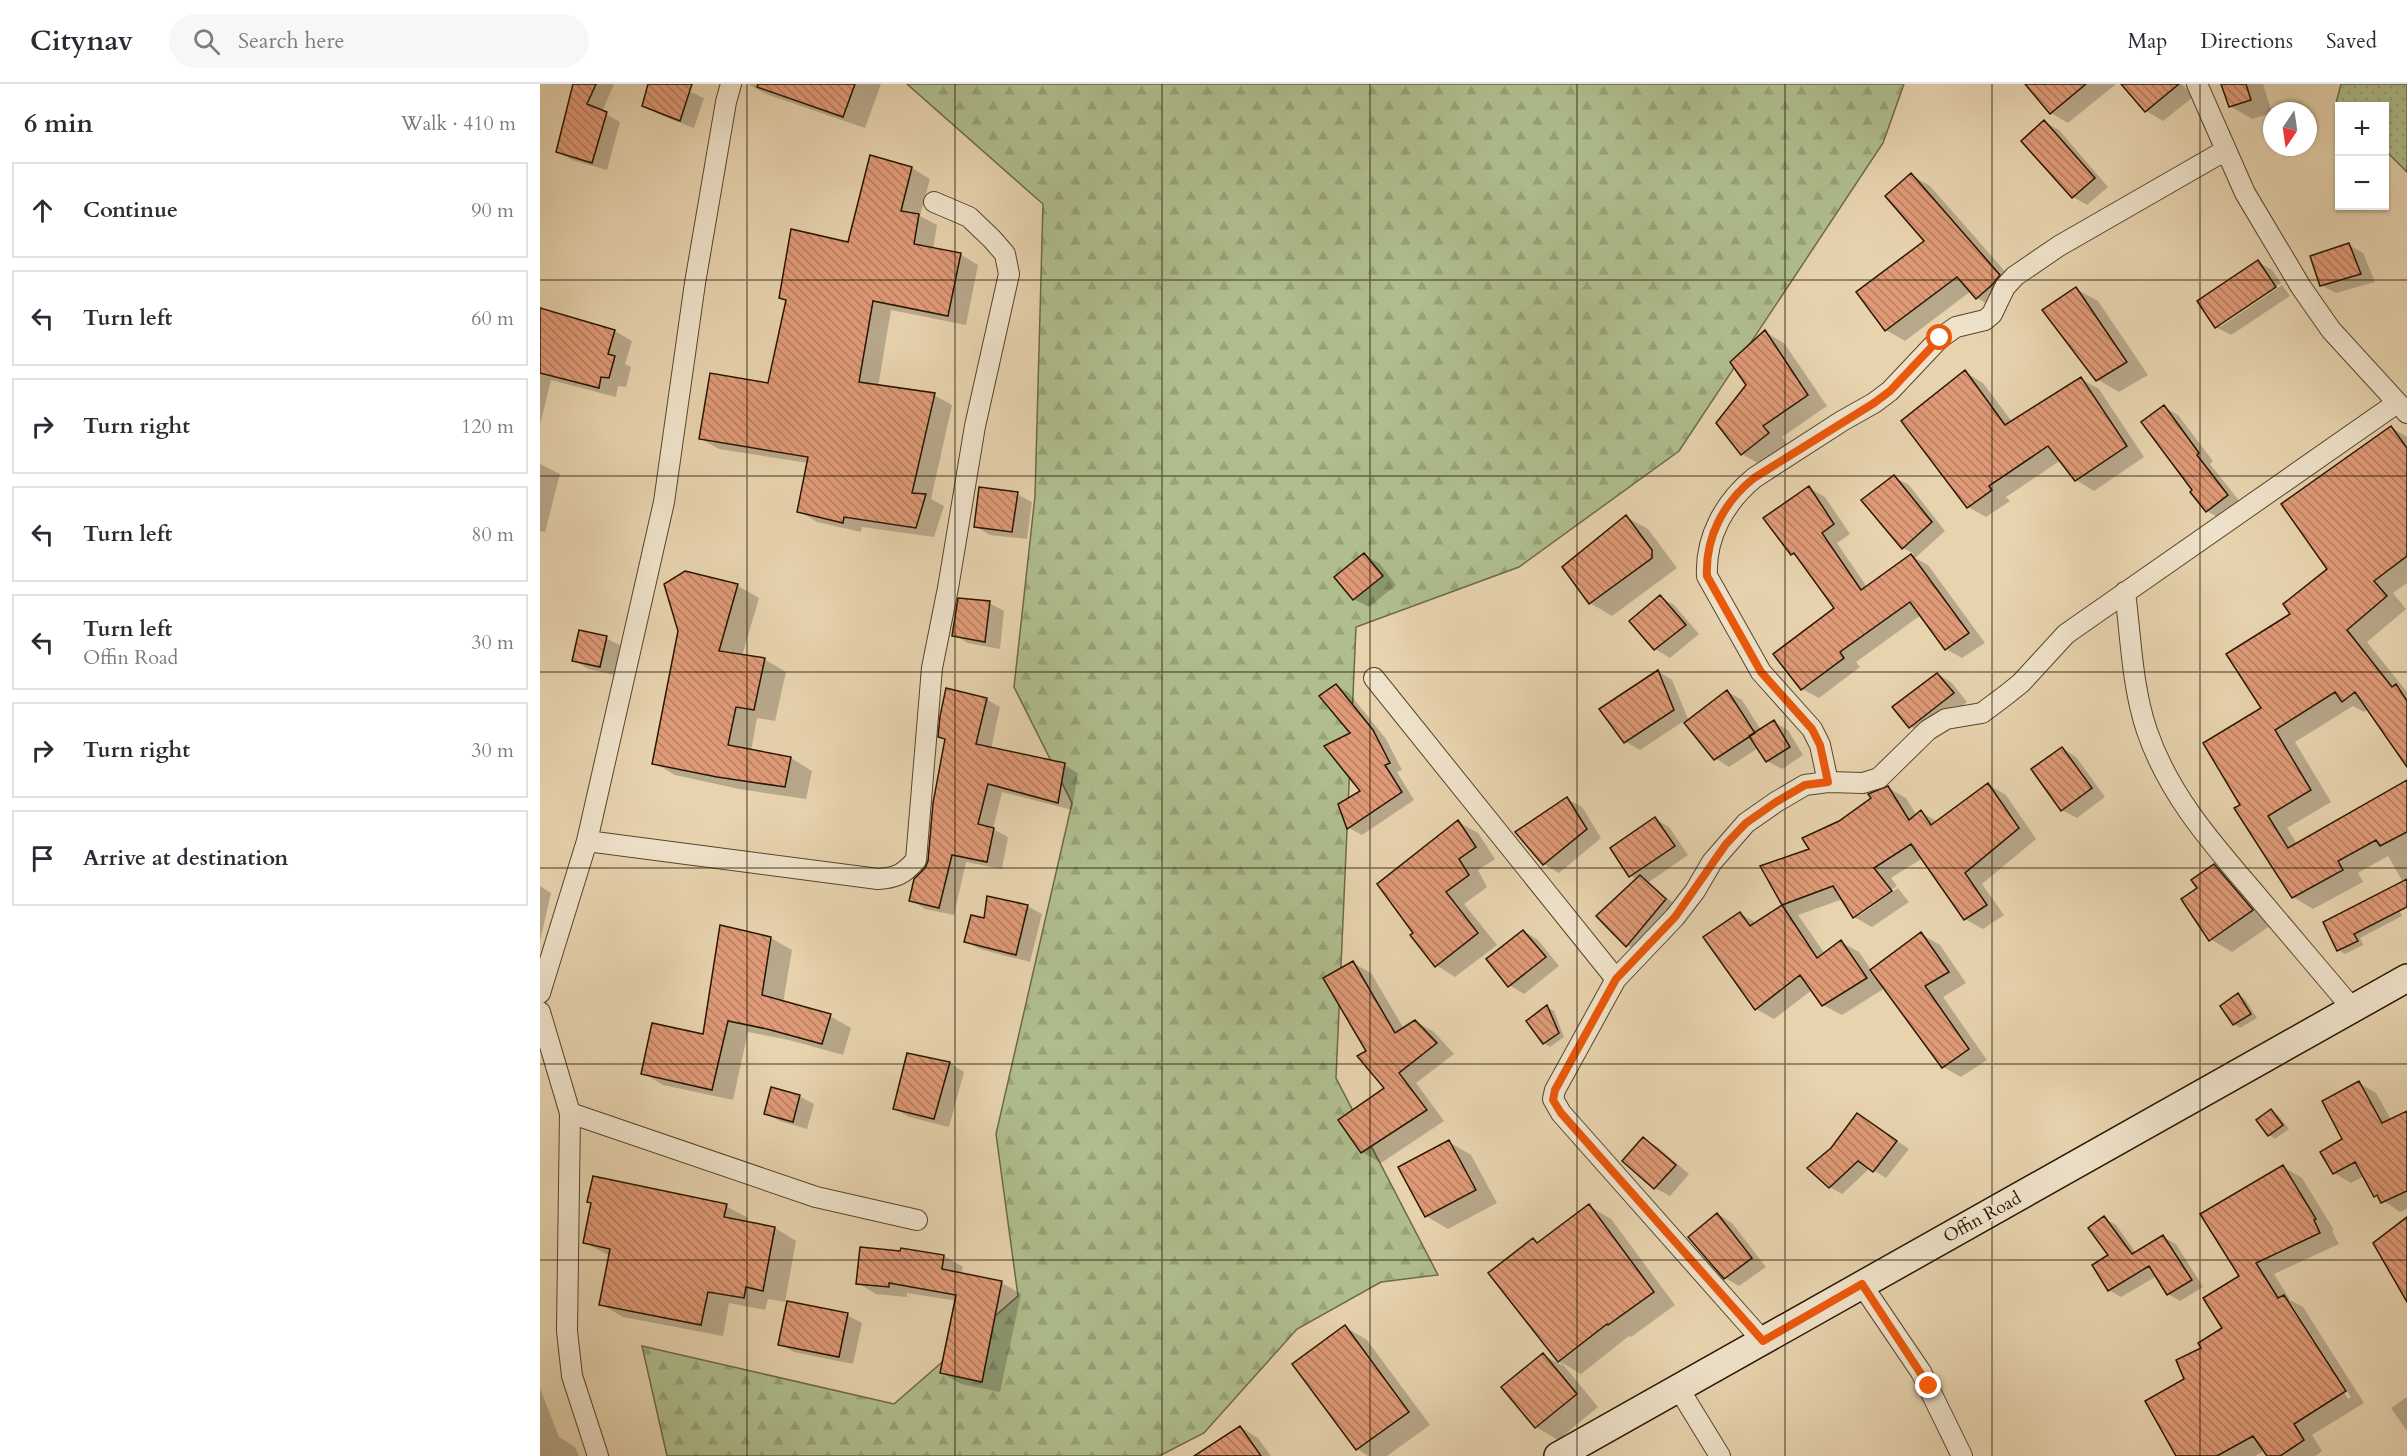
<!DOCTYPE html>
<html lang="en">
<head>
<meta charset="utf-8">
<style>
  body { margin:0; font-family:Cardo,serif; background:#f7f7f7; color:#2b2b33 }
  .controls { position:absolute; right:18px; top:18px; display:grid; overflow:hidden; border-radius:0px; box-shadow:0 2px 4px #0004 }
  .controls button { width:54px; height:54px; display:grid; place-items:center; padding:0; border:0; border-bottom:2px solid #e1e1e2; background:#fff; color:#2b2b33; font:30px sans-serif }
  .compass { position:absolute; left:1723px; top:18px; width:54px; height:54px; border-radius:50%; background:#fff; box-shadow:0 2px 4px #0004; rotate:193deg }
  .stop { position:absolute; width:18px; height:18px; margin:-14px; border:4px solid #ea580c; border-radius:50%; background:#fff }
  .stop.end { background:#ea580c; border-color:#fff; box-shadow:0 2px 6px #0008 }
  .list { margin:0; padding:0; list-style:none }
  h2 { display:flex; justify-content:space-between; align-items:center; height:78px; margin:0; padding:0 24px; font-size:26px }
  h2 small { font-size:20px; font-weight:400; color:#7c7c81 }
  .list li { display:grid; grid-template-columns:39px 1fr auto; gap:18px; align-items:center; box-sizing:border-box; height:96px; margin:0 12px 12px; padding:0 12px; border:2px solid #e1e1e2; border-radius:0px }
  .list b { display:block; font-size:22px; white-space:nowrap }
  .list p { margin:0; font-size:20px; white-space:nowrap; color:#7c7c81 }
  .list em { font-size:20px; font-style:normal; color:#7c7c81 }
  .icon { flex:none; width:33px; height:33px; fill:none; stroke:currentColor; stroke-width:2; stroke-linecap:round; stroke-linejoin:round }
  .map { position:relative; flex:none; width:1867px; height:1372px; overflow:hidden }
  header { display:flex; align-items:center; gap:36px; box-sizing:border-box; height:84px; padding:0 30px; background:#fff; border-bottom:2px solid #e1e1e2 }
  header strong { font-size:28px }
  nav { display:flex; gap:33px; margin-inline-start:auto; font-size:21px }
  .search { width:420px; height:54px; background:#f7f7f7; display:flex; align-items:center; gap:15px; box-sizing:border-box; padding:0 21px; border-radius:33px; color:#7c7c81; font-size:22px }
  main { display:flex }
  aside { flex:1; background:#fff }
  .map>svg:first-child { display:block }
  .grass { fill:url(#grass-dots); stroke:#6c6a47; stroke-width:1.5 }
  .forest { fill:url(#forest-firs); stroke:#6c6a47; stroke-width:1.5 }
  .shadow { fill:#0003; fill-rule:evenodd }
  .building { fill:url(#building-back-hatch); stroke:#271600; stroke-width:1.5 }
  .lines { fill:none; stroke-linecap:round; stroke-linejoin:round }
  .street-casing { stroke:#57452c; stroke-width:22 }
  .secondary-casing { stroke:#271600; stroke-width:30 }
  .street { stroke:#efe2ca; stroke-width:20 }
  .secondary { stroke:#efe2ca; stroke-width:27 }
  .route { stroke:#ea580c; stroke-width:8 }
  .grid { fill:none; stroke:#271600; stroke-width:1.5; stroke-opacity:0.55 }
  .labels { text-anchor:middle; stroke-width:4.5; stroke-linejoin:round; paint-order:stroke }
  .street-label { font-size:18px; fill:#271600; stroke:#efe2ca }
</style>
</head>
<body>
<header>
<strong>Citynav</strong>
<div class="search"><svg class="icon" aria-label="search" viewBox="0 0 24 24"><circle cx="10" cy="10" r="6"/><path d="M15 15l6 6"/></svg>Search here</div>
<nav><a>Map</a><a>Directions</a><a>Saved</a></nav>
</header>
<main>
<aside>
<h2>6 min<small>Walk · 410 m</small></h2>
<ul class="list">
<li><svg class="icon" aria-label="ahead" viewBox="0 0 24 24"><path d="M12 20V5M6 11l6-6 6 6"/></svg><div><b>Continue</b></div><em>90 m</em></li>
<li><svg class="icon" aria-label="left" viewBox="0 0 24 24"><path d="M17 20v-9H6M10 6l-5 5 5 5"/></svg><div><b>Turn left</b></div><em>60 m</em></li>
<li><svg class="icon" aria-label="right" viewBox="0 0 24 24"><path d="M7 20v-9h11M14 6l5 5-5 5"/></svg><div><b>Turn right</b></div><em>120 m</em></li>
<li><svg class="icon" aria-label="left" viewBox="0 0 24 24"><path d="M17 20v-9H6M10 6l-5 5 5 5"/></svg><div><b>Turn left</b></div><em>80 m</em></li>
<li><svg class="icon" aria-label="left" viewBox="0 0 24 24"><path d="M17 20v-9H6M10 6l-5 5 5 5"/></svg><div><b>Turn left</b><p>Offin Road</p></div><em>30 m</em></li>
<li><svg class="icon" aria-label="right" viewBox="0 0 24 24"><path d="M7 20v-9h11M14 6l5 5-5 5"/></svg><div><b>Turn right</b></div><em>30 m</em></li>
<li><svg class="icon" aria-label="arrive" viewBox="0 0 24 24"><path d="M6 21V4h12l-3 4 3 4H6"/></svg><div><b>Arrive at destination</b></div></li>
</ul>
</aside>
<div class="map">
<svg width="1867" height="1372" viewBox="0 0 1867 1372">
  <defs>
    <pattern id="grass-dots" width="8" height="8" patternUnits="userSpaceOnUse" patternTransform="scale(1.5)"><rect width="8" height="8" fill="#b0be8e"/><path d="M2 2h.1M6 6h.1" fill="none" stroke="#97a379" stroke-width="1.8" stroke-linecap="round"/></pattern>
    <pattern id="forest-firs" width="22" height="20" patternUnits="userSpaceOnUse" patternTransform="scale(1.5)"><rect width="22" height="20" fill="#b0be8e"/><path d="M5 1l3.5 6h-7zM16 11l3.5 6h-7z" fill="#97a379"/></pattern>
    <pattern id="building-back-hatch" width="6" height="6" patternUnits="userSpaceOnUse" patternTransform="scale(1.5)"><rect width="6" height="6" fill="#e09a78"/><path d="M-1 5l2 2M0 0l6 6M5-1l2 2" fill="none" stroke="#b67d60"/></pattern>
  </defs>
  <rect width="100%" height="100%" fill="#e7d3ae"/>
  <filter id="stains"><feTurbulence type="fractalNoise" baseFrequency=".00333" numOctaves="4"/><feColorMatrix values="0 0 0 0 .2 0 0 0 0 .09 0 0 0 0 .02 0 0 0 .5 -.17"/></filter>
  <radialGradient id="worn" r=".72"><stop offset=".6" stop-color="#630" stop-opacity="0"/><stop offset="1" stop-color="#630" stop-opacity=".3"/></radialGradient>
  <path class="grass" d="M1801,0h66v88l-22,-22 -1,-44h-44l-4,-3z"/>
  <path class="forest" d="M367,0h997l-21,59 -204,308 -160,116 -163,60 -20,451 102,197 -57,7 -84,47 -93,104 -45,23h-492l-25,-110 252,58 124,-108 -22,-162 76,-331 -58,-116 21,-191 8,-292z"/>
  <path class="shadow" d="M34,0h40l-12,28 18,10 -13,48 -35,-10 -15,-8z
    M110,0h24l30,14 -10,30 -36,-14 -14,-9z
    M208,0h133l-16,44 -99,-34z
    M1487,0h89l-48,39 -17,-10z
    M1583,0h59l11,13 -30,24 -17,-10z
    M1683,0h40l9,29 -20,6 -22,-13z
    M1504,38l15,8 49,57 -21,18 -14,-8z
    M331,73l41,11 18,11 -10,37 17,9 -4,24 27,5 18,11 -12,60 -75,-15 -13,77 56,8 18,10 -21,94 13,7 -10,31 -72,-10 -1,5 -44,-10 -18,-11 9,-48 -89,-14 -18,-10 69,-55 18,-82 -8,-5 69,-53z
    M1371,91l19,11 88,100 -6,9 -16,14 -19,-11 -6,-7 -66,50 -19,-11 41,-89z
    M1809,161l14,8 12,29 -39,11 -15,-8z
    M1718,178l14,8 9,13 -61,40v4l62,-42 8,11 -59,39 -15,-8z
    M1536,205l22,12 50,74 -29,17 -22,-13z
    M0,222l12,7 63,18 17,10 -7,23 6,3 -5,20 -8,-1 -2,11 -65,-17 -11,45z
    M1225,248l19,11 43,63 -45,31 6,8 -27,20 -19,-11 6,-69z
    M1425,288l18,11 30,40 68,-44 18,10 45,68 -50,34 -18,-11 -15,-20 -55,37 4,4 -24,16 -18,-10z
    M1624,323l14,8 35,46 -3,3 31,39 -20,16 -14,-8z
    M1852,344l15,9v146l-14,10 13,16 -39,33 40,50v73l-38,-56 -5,3 -11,-6 -58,36 36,60 -44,26 10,16 110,-62v107l-19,-33 -30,17 5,9 -50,27 -20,-12 -51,-92 21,-96 29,-95 37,-44z
    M0,380l20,10 -15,58 -5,-1z
    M1354,393l15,8 36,46 -30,27 13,7 57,78 -23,15 -16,-9 -25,-34 -65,47 4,5 -41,31 -17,-9 34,-81 -36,-50 -8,-4 17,-66 16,9 25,37 -13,9 30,44 47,-33 -11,-6z
    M477,410l15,8 -5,37 -37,-4 -15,-9z
    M1086,433l22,12 29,39 -65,48 -22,-13 -26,-36z
    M824,471l15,8 17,22 -27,22 -15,-8z
    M145,488l53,14 21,12 -17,58 22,3 22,13 -11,49 -18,-3 -6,33 40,7 21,13 -6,28 -67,-10 -64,-14 -21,-12 25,-133z
    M1120,513l14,8 25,29 -29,24 -15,-9 -24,-28z
    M449,519l15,8 -4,38 -32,-6 -14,-8z
    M66,554l15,8 -7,29 -26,-6 -14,-9z
    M1118,587l14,9 17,41 39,-29 14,8 19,30 13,-8 14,8 15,25 -21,14 -15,-8 -9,-13 -29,19 -14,-9 -31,-37 -44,29 -14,-8 -25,-32z
    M1398,590l14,9 15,19 -43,33 -14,-9z
    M796,602l13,7 37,46 16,31 -5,2 17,28 -52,35 -13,-7 13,-37 -10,-58z
    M446,615l14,8 -9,42 73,16 14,8 -6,37 -70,-18 -9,37 15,8 -6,32 -36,-7 -12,53 -29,-6 -14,-9 18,-39 17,-121 -6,-4z
    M1522,664l14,9 29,40 -28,21 -15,-8z
    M1449,701l17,10 30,44 -54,45 22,31 -21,14 -18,-10 -42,-61 -32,20 6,8 -37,25v4l38,-27 11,14 -37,25 -18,-10 -11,-18 -45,16 27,39 16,-12 18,10 13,19 49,-37 19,11 26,38 -23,14 44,63 -26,17 -18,-10 -58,-79 -43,27 -19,-10 -11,-15 -38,29 -18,-10 -16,-95 17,9 27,-18 -22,-38 50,-17 27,-28 49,-34 18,10 11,18 4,-4 17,10z
    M1027,715l15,8 19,31 -42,35 -15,-9 -27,-31z
    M1115,735l14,8 19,28 -39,27 30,26 -38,46 -14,-9 10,-65 -6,-4 -19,-28z
    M918,738l20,11 17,26 -17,11 9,17 -23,17 33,41 -42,32 -19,-12 -21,-32z
    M1674,782l22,13 38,44 -42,29 -22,-13 -11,-51z
    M0,802l11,7 -11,48z
    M1852,812l10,20 -42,22 3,7 -18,9 -6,-4 -14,-27z
    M487,822l15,8 -12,48 -50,-13 -15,-8 20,-21z
    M181,843l50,11 21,12 -9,53 47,13 21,12 -8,27 -54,-15 -41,-8 -15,68 -70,-15 -20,-12 61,-37z
    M983,847l15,9 21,26 -35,28 -15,-9z
    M813,879l18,10 33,56 11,-8 19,11 20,22 -38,29 28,38 -63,42 -19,-11 -22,-32 46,-32 -18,-37z
    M1698,911l7,4 12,19 -17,10 -6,-4z
    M1007,923l7,4 10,26 -14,10 -6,-4z
    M368,971l42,8 14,9 -15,55 -40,-10 -14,-8z
    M1819,999l17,10 15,27 16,-3v92l-7,3 -25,-17 -11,-19 -13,7 -17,-10z
    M259,1012l15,8 -7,25 -27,-8 -15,-8z
    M1731,1027l7,4 11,14 -14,10 -6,-4z
    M1329,1038l40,27 -23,29 -16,-10 -28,26 -12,-7 2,-38z
    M1103,1055l15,8 31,27 -19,22 -15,-8 -31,-27z
    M909,1058l22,13 26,48 -49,26 -22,-13z
    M1743,1083l19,11 32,52 -2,1 7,13 -65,30 16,26 13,7 61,96 -52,32 10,16 -7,5h-46l-4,-6 -10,6h-77l8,-76 17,-31 21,-21 17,-52zM1749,1221h3l59,92 -3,2z
    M186,1122l22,12 -1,5 28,5 21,13 -11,61 -17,-3 -3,11 -36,-7 -6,33 -100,-19 -22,-13 9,-48 -26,-14z
    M1049,1122l22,13 64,86 -44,32 -2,-1 -48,38 -20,-12 37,45 -40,33 -22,-13 7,-72 20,11 -73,-92 43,-34 6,3z
    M1178,1130l14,9 34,44 -27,19 -14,-8z
    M1564,1134l12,7 20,28 27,-16 13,7 27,43 -23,14 -12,-7 -11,-18 -36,21 -12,-7 1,-34z
    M404,1172l19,11 -2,8 41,8 19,11 -21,98 -39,-8 -19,-11 15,-72 -50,-8v4l-31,-3 -18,-11z
    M307,1231l15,8 -9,41 -59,-12 -15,-8z
    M805,1243l22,13 63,85 -43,31h-19l-11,-7z
    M0,1304l19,49 16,10 4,9h-39z
    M1867,1313v34l-16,-23z
    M700,1343l18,11 13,18h-74z"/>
  <path class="building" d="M33,0h23l-9,20 20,8 -15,51 -36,-11z
    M108,0h44l-12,37 -38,-15z
    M218,0h97l-12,33 -86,-30z
    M1485,0h61l-36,30z
    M1581,0h58l-34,28z
    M1681,0h25l5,16 -22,7z
    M1504,36l51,58 -23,20 -51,-57z
    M330,71l42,12 -11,44 18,3 -5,30 47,9 -13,63 -75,-15 -14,81 76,11 -23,100 14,1 -10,34 -72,-11 -1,6 -46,-11 11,-55 -109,-18 11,-66 58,10 18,-83 -7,-2 12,-69 57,13z
    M1371,89l89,102 -7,9 -17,15 -19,-22 -72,54 -29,-39 68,-51 -39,-45z
    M1809,159l12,31 -41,12 -10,-30z
    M1718,176l18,27 -61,41 -18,-27z
    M1536,203l51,75 -31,19 -54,-71z
    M0,224l75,22 -7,24 7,2 -6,22 -8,-1 -2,11 -59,-15z
    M1225,246l43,65 -45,31 6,7 -28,22 -25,-32 30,-38 -16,-23z
    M1425,286l40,55 76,-48 46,69 -52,35 -27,-35 -59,40 3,4 -25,18 -66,-87z
    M1624,321l35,48 -2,2 31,40 -22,17 -16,-20 2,-2 -51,-68z
    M1851,342l16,22v108l-33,25 13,15 -40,34 45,57 4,-3 11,17v66l-52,-75 -13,10 -7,-10 -60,38 36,60 -43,26 20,32 119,-68v52l-27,14 -4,-6 -38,21 5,9 -51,28 -58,-90 6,-3 -37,-62 58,-35 -35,-54 64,-40 -7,-10 44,-35 -46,-65z
    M1354,391l38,47 -30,27 -41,-49z
    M1269,402l25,38 -12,9 39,57 50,-36 58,79 -24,17 -35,-48 -70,50 4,6 -43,32 -28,-36 61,-46 -40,-55 -3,2 -28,-37z
    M439,403l39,5 -6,40 -38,-5z
    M1086,431l26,35v8l-63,46 -27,-37z
    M824,469l19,23 -30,24 -19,-23z
    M145,487l53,13 -19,67 46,7 -11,52 -18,-3 -8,38 63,12 -6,30 -68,-10 -65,-13 26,-133 -14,-47z
    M1120,511l26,30 -32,25 -25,-29z
    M418,514l32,3 -5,41 -33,-6z
    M39,546l28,6 -7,31 -28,-6z
    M1118,586l16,40 -50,33 -25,-34z
    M1397,589l17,20 -45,35 -17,-21z
    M796,600l37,46 17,33 -5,2 17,27 -55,37 -9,-25 22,-13 -36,-45 26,-13 -31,-37z
    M406,604l41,10 -11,46 89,19 -7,40 -70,-19 -10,40 16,4 -7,34 -35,-7 -13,53 -30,-7 5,-22 11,-11 3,-7 5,-58 12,-64 -7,-2 2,-21z
    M1187,606l28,43 -41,27 -30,-37z
    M1234,636l16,27 -24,15 -17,-26z
    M1522,663l30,41 -31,23 -30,-42z
    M1448,699l31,45 -54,45 22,32 -23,15 -53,-76 -37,24 18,23 -39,27 -20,-32 -51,19 -22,-39 49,-17 -7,-11 37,-17 32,-23 -3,-4 20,-8 21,34 12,-10 10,15z
    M1027,713l20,32 -44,36 -28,-33z
    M1115,733l20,29 -46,31 -19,-29z
    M918,736l18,27 -17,12 10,16 -23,17 32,41 -43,34 -25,-32 3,-2 -36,-49z
    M1674,780l39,46 -44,31 -28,-42 16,-11 -6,-8z
    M1100,791l26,24 -40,48 -30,-31z
    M1867,795v28l-53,27 4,7 -21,10 -14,-29z
    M447,812l41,9 -12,50 -52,-13 7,-27 13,3z
    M1242,821l35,53 24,-18 26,38 -45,28 -22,-31 -45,35 -52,-73 37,-25 10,14z
    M180,841l51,12 -9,58 69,19 -9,30 -55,-15 -39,-8 -16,69 -71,-16 11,-51 51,11z
    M983,846l23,27 -38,30 -22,-28z
    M1381,848l28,40 -24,14 44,63 -27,19 -72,-98z
    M813,877l42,72 20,-13 22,23 -38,30 28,37 -66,43 -23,-33 46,-32 -27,-32 9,-5 -43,-73z
    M1698,909l13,21 -18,11 -13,-19z
    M1007,921l12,28 -16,11 -17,-23z
    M367,969l43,9 -16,57 -41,-10z
    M1819,997l23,42 25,-12v80l-26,12 -4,-8 -3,2 -19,-35 -22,12 -13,-22 22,-13 -20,-38z
    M231,1003l29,8 -7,27 -29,-8z
    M1731,1025l12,16 -15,11 -12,-16z
    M1317,1029l40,28 -24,31 -15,-11 -29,27 -22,-20 24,-20z
    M1103,1053l33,28 -22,24 -32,-28z
    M909,1056l27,50 -51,27 -27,-50z
    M1743,1081l33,54 -2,1 6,13 -64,30 22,35 6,-3 62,96 -52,33 10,16 -24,16h-13l-14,-20 -36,20h-41l-31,-55 39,-22 -8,-19 25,-12 -3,-5 24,-15 -19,-30 36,-22 -39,-62z
    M53,1092l134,28 -3,13 51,10 -12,64 -17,-4 -2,11 -36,-6 -7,33 -102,-20 11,-56 -27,-6 8,-40 -4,-1z
    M1049,1120l65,88 -46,33 -1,-1 -49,38 -70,-89 45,-35 4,5z
    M1177,1129l35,45 -28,21 -36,-42z
    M1564,1132l28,38 31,-19 29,45 -25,15 -18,-29 -41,25 -16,-26 16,-10 -20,-27z
    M1867,1133v85l-34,-59z
    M320,1163l40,4 1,-3 43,7 -2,14 60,12 -20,101 -42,-9 16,-78 -67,-12v4l-33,-3z
    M247,1217l61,12 -9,44 -61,-12z
    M805,1241l64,87 -53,38 -64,-86z
    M1003,1269l34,41 -42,34 -34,-41z
    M700,1342l21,30h-67z"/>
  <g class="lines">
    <g class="street-casing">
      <path id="street" d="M1657,0l48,109 56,94 30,43 76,83
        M1585,508c6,46 7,95 22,139 21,62 63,110 105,159 33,39 67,79 100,118
        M834,594l242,301
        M1288,698l-8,-37 -8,-16 -51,-57 -54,-96c-2,-39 18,-74 47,-98l88,-57 32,-18 16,-12 50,-53 16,-11 29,-7 7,-6 13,-27 10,-11 44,-30 167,-96
        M47,757l291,38c18,-1 26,-5 38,-19l16,-192 16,-80 27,-162 34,-152 -4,-20 -13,-15 -23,-22 -35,-15
        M0,909l47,-152 77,-339 31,-219 31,-181 5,-18
        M0,928l30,101 -3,218 5,45 26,80
        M30,1029l246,84 101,23
        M1322,1201l59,87 41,84
        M1223,1257l-202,-228 -8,-14 2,-9 61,-111 59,-62 20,-26 17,-29 34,-39 30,-21 29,-17 23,-3 35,1 16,-5 49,-48 18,-11 36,-6 24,-18 15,-12 45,-49 331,-231
        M1139,1305l41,67"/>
    </g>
    <g class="secondary-casing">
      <path id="secondary" d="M1018,1372l849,-478"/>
    </g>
    <use href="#street" class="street"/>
    <use href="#secondary" class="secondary"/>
  </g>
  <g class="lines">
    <path class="route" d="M1389,1302l-67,-102 -99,57 -202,-228 -8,-13 2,-10 61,-111 59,-62 51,-73 20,-21 30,-21 29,-17 23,-3 -8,-37 -8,-16 -51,-57 -54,-96c-2,-39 17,-74 47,-98l120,-75 16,-12 50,-53"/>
  </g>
  <path class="grid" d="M207,0v1372M415,0v1372M622,0v1372M830,0v1372M1037,0v1372M1245,0v1372M1452,0v1372M1660,0v1372M0,196h1867M0,392h1867M0,588h1867M0,784h1867M0,980h1867M0,1176h1867"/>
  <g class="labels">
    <g class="street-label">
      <text transform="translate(1442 1133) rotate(-29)" y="6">Offin Road</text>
    </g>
  </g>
  <rect width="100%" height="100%" filter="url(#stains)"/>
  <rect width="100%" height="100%" fill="url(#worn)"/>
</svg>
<div class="controls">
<button>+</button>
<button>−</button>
</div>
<svg class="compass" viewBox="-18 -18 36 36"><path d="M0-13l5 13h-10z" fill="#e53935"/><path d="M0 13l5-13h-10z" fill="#7c7c81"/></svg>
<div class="stop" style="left:1400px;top:254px"></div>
<div class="stop end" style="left:1389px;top:1302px"></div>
</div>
</main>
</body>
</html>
